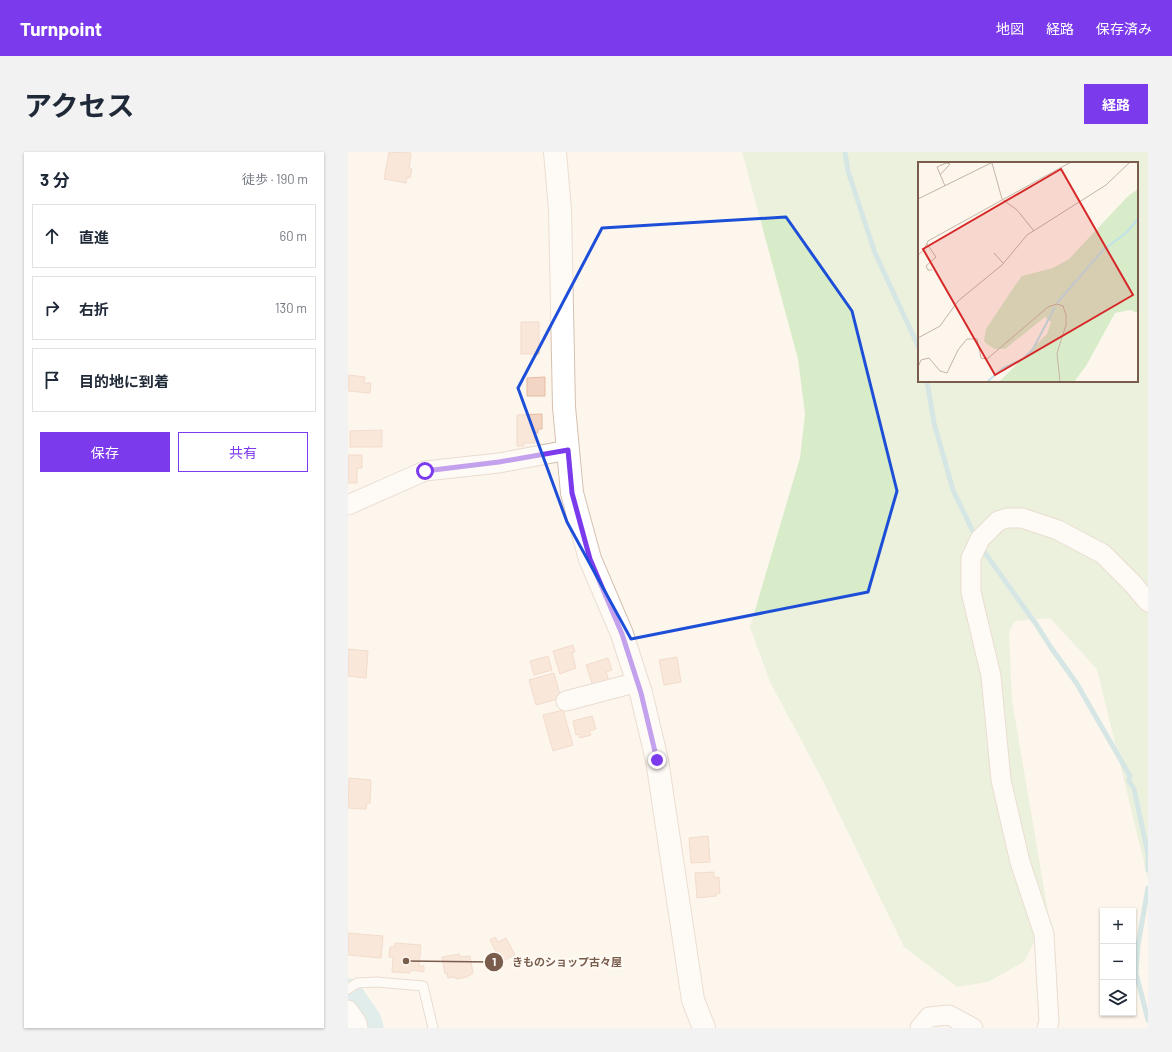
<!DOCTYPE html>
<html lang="ja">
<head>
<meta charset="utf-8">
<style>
  body { margin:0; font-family:Barlow,"Noto Sans JP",sans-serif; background:#f2f2f3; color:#1f2937 }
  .controls { position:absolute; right:12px; bottom:12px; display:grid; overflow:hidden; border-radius:0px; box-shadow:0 1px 3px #0004 }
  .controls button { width:36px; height:36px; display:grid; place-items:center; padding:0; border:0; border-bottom:1px solid #e0e1e3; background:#fff; color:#1f2937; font:20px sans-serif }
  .stop { position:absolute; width:12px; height:12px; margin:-9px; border:3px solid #7c3aed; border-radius:50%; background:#fff }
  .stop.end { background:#7c3aed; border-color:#fff; box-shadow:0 1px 4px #0008 }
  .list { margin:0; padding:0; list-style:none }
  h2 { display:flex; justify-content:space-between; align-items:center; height:52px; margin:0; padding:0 16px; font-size:17px }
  h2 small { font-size:13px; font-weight:400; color:#747a83 }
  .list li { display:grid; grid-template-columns:26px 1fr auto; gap:12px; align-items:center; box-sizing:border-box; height:64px; margin:0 8px 8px; padding:0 8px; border:1px solid #e0e1e3; border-radius:0px }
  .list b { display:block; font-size:15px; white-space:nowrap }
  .list em { font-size:13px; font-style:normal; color:#747a83 }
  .actions { display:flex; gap:8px; padding:12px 16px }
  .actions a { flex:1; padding:9px 0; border:1px solid #7c3aed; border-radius:0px; text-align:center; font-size:14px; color:#7c3aed }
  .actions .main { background:#7c3aed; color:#fff }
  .icon { flex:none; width:22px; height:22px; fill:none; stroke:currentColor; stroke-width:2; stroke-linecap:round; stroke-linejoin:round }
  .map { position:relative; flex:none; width:800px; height:876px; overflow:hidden; border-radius:0px }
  header { display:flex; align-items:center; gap:24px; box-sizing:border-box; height:56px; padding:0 20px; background:#7c3aed; color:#fff }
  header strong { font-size:19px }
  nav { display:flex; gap:22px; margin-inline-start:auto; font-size:14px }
  .intro { display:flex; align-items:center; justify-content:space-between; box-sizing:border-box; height:96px; padding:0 24px }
  h1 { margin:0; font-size:28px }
  .button { padding:10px 18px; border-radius:0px; background:#7c3aed; color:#fff; font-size:14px; font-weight:700 }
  main { display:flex; gap:24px; padding:0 24px }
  aside { flex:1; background:#fff; border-radius:0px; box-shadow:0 1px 3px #0004 }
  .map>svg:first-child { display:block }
  .green { fill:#d8ecc9; fill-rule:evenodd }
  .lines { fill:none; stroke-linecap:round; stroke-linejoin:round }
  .stream { stroke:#a5d3da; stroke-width:5 }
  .river { stroke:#bfe3e8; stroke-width:29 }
  .building { fill:#f3d5c3; stroke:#e6bba3 }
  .lane-casing { stroke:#d1beb0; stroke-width:11 }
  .street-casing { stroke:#d1beb0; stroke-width:21 }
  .secondary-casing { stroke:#d6c0b0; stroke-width:24 }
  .lane { stroke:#fff; stroke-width:9 }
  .street { stroke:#fff; stroke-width:19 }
  .secondary { stroke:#fff; stroke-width:22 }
  .route { stroke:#7c3aed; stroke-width:5 }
  .marked { fill:none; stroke:#1d4ed8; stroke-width:3; stroke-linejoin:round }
  .inset-river { fill:none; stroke:#bfe3e8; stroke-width:2 }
  .inset-road { fill:none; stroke:#c5b3a7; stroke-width:1 }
  .view { fill:#d62828; fill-opacity:0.15; stroke:#d62828; stroke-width:2 }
  .inset-edge { fill:none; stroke:#7a5c4d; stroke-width:2 }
  .leader { fill:none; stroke:#7a5c4d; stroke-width:1.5 }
  .callout-dot { fill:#7a5c4d; stroke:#fffaf3; stroke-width:1.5 }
  .mark-label { font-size:12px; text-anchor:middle; font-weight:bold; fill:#fff }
  .callout-label { font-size:11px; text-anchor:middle; font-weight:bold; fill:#7a5c4d; stroke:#fffaf3; stroke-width:4; stroke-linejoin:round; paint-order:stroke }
</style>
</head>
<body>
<header>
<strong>Turnpoint</strong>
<nav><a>地図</a><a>経路</a><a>保存済み</a></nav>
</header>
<div class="intro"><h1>アクセス</h1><a class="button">経路</a></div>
<main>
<aside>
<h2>3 分<small>徒歩 · 190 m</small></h2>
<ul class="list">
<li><svg class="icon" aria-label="ahead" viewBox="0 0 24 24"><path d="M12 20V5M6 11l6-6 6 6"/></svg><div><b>直進</b></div><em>60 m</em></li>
<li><svg class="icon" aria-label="right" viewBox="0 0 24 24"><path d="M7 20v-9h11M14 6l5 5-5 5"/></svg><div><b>右折</b></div><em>130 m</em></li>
<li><svg class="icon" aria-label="arrive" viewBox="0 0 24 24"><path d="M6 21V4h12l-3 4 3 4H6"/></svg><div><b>目的地に到着</b></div></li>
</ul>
<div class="actions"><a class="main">保存</a><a>共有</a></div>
</aside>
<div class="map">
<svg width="800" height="876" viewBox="0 0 800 876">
  <rect width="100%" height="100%" fill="#fdf6ec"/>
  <path class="green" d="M394,0h406v727l-51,-210 -47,-51 -35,3 -6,11 3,68 36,212 -23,49 -37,21 -31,5 -53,-40 -82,-168 -52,-97 -20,-55 50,-169 5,-44 -7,-55zM571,11h218v218h-218z"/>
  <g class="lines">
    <path class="stream" d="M497,0l3,19 27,82 44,95
      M579,229l7,42 19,67 23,48
      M632,394l56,78 14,22 27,38 53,92 -1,5 5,8 14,65v16
      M800,736l-10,57 -2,28 12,47"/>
    <path class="river" d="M0,841l19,28 2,7"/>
  </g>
  <path class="building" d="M41,0l22,1 -2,16h3l-2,9 -3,-1 -1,6 -22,-4z
    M173,170h18v32h-18z
    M1,223l16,2 -1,6h7l-1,10 -22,-2z
    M197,225v19h-18v-18z
    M194,262v15h-4v4h-3v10h-12l1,3h-7v-31z
    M34,278v17h-32v-16z
    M0,303h14v13h-5v15h-9z
    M225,493l2,7 -3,1 4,15 -16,6 -7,-23z
    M0,497l20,2 -2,27 -18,-2z
    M200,504l4,14 -18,5 -4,-14z
    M329,505l4,25 -17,3 -5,-25z
    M260,506l4,12 -6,2 3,9 -16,5 -7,-21z
    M206,521l7,25 -25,7 -7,-25z
    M215,558l10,35 -20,6 -10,-36z
    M244,564l4,13 -7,2 2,4 -11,3 -1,-4 -3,1 -3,-14z
    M1,626l22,2 -1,23h-3l-1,6 -18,-1z
    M360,684l2,26 -19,1 -2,-25z
    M366,720v6l5,-1 1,16 -4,1v2l-19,2 -2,-25z
    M0,781l35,3 -2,22 -33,-3z
    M147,785l3,5 8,-4 9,17 -14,7 -11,-22z
    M47,791l26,2 -2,21h5v6l-13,-2 -1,3 -18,-1 1,-15h-4l1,-10h5z
    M112,802v3l10,-1 3,17 -6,4 -11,2 -1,-2 -7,1 -1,-5 -2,1 -3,-17z"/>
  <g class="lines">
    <g class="lane-casing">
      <path id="lane" d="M0,837l9,-6 19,-1 47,4 10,42"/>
    </g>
    <g class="street-casing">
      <path id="street" d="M0,353l77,-34 74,-8 69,-13
        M218,549l72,-19
        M0,858l9,13 1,5
        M572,876l9,-11 20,-2 24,13
        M699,876l2,-6 -5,-88 -24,-72 -19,-82 -10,-104 -20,-84v-34l9,-19 18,-18 9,-3h15l36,12 45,24 30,30 15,18"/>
    </g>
    <g class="secondary-casing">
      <path id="secondary" d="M207,0l5,58 4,197 8,86 18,66 32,75 19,59 16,67 36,240 11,28"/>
    </g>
    <use href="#lane" class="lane"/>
    <use href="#street" class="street"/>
    <use href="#secondary" class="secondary"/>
  </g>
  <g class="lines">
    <path class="route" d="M77,319l74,-9 69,-12 4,43 18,66 32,75 19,59 16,67"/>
  </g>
  <path d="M0 0H800V876H0ZM438,65l66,94 45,180 -29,101 -237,47 -64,-117 -49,-134 84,-160z" fill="#fdf6ec" fill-opacity=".55" fill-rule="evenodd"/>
  <path class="marked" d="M438,65l66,94 45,180 -29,101 -237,47 -64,-117 -49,-134 84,-160z"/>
  <g transform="translate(570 10)">
    <rect width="220" height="220" fill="#fdf6ec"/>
    <path d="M220,27v124l-8,-3 -15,3 -29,53 -12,16h-75l48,-48 4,-12 -6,-5 -40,32h-10l-7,-4 -4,-4 2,-12 30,-45 6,-8 31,-8 16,-9 59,-63z" fill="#d8ecc9"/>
    <path class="inset-river" d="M139,141l46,-53 23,-17 12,-14M69,220l16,-14 20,-9 10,-10 22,-42"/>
    <path class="inset-road" d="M74,1l10,36 15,11 17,21M22,13l10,-11 -4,-1 -9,4 8,19M0,37l75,-37M9,82l9,13 -10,9 2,4h4M76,91l9,10M0,93l6,-5 4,-9 9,-5 134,-74M0,176l22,-12 18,-25 44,-36 25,-30 79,-50 24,-23M0,205l3,-7 8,-2 11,13 7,2 11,-23 9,-11h10l4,19 6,1 61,-52 9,-3 6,2 3,9v10l-9,28 3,29"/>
    <path class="view" d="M143,7l72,126 -138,80 -72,-126z"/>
    <rect width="220" height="220" class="inset-edge"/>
  </g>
  <path class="leader" d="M58 809L146 810"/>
  <g class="callout-dot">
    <circle cx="58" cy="809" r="4"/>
    <circle cx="146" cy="810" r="10"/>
  </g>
  <g class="mark-label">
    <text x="146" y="814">1</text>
  </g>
  <g class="callout-label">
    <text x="219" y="814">きものショップ古々屋</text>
  </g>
</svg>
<div class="controls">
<button>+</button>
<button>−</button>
<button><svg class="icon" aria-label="layers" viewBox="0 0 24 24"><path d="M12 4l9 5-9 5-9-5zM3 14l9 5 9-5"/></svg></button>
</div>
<div class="stop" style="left:77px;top:319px"></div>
<div class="stop end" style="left:309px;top:608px"></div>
</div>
</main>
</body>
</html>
